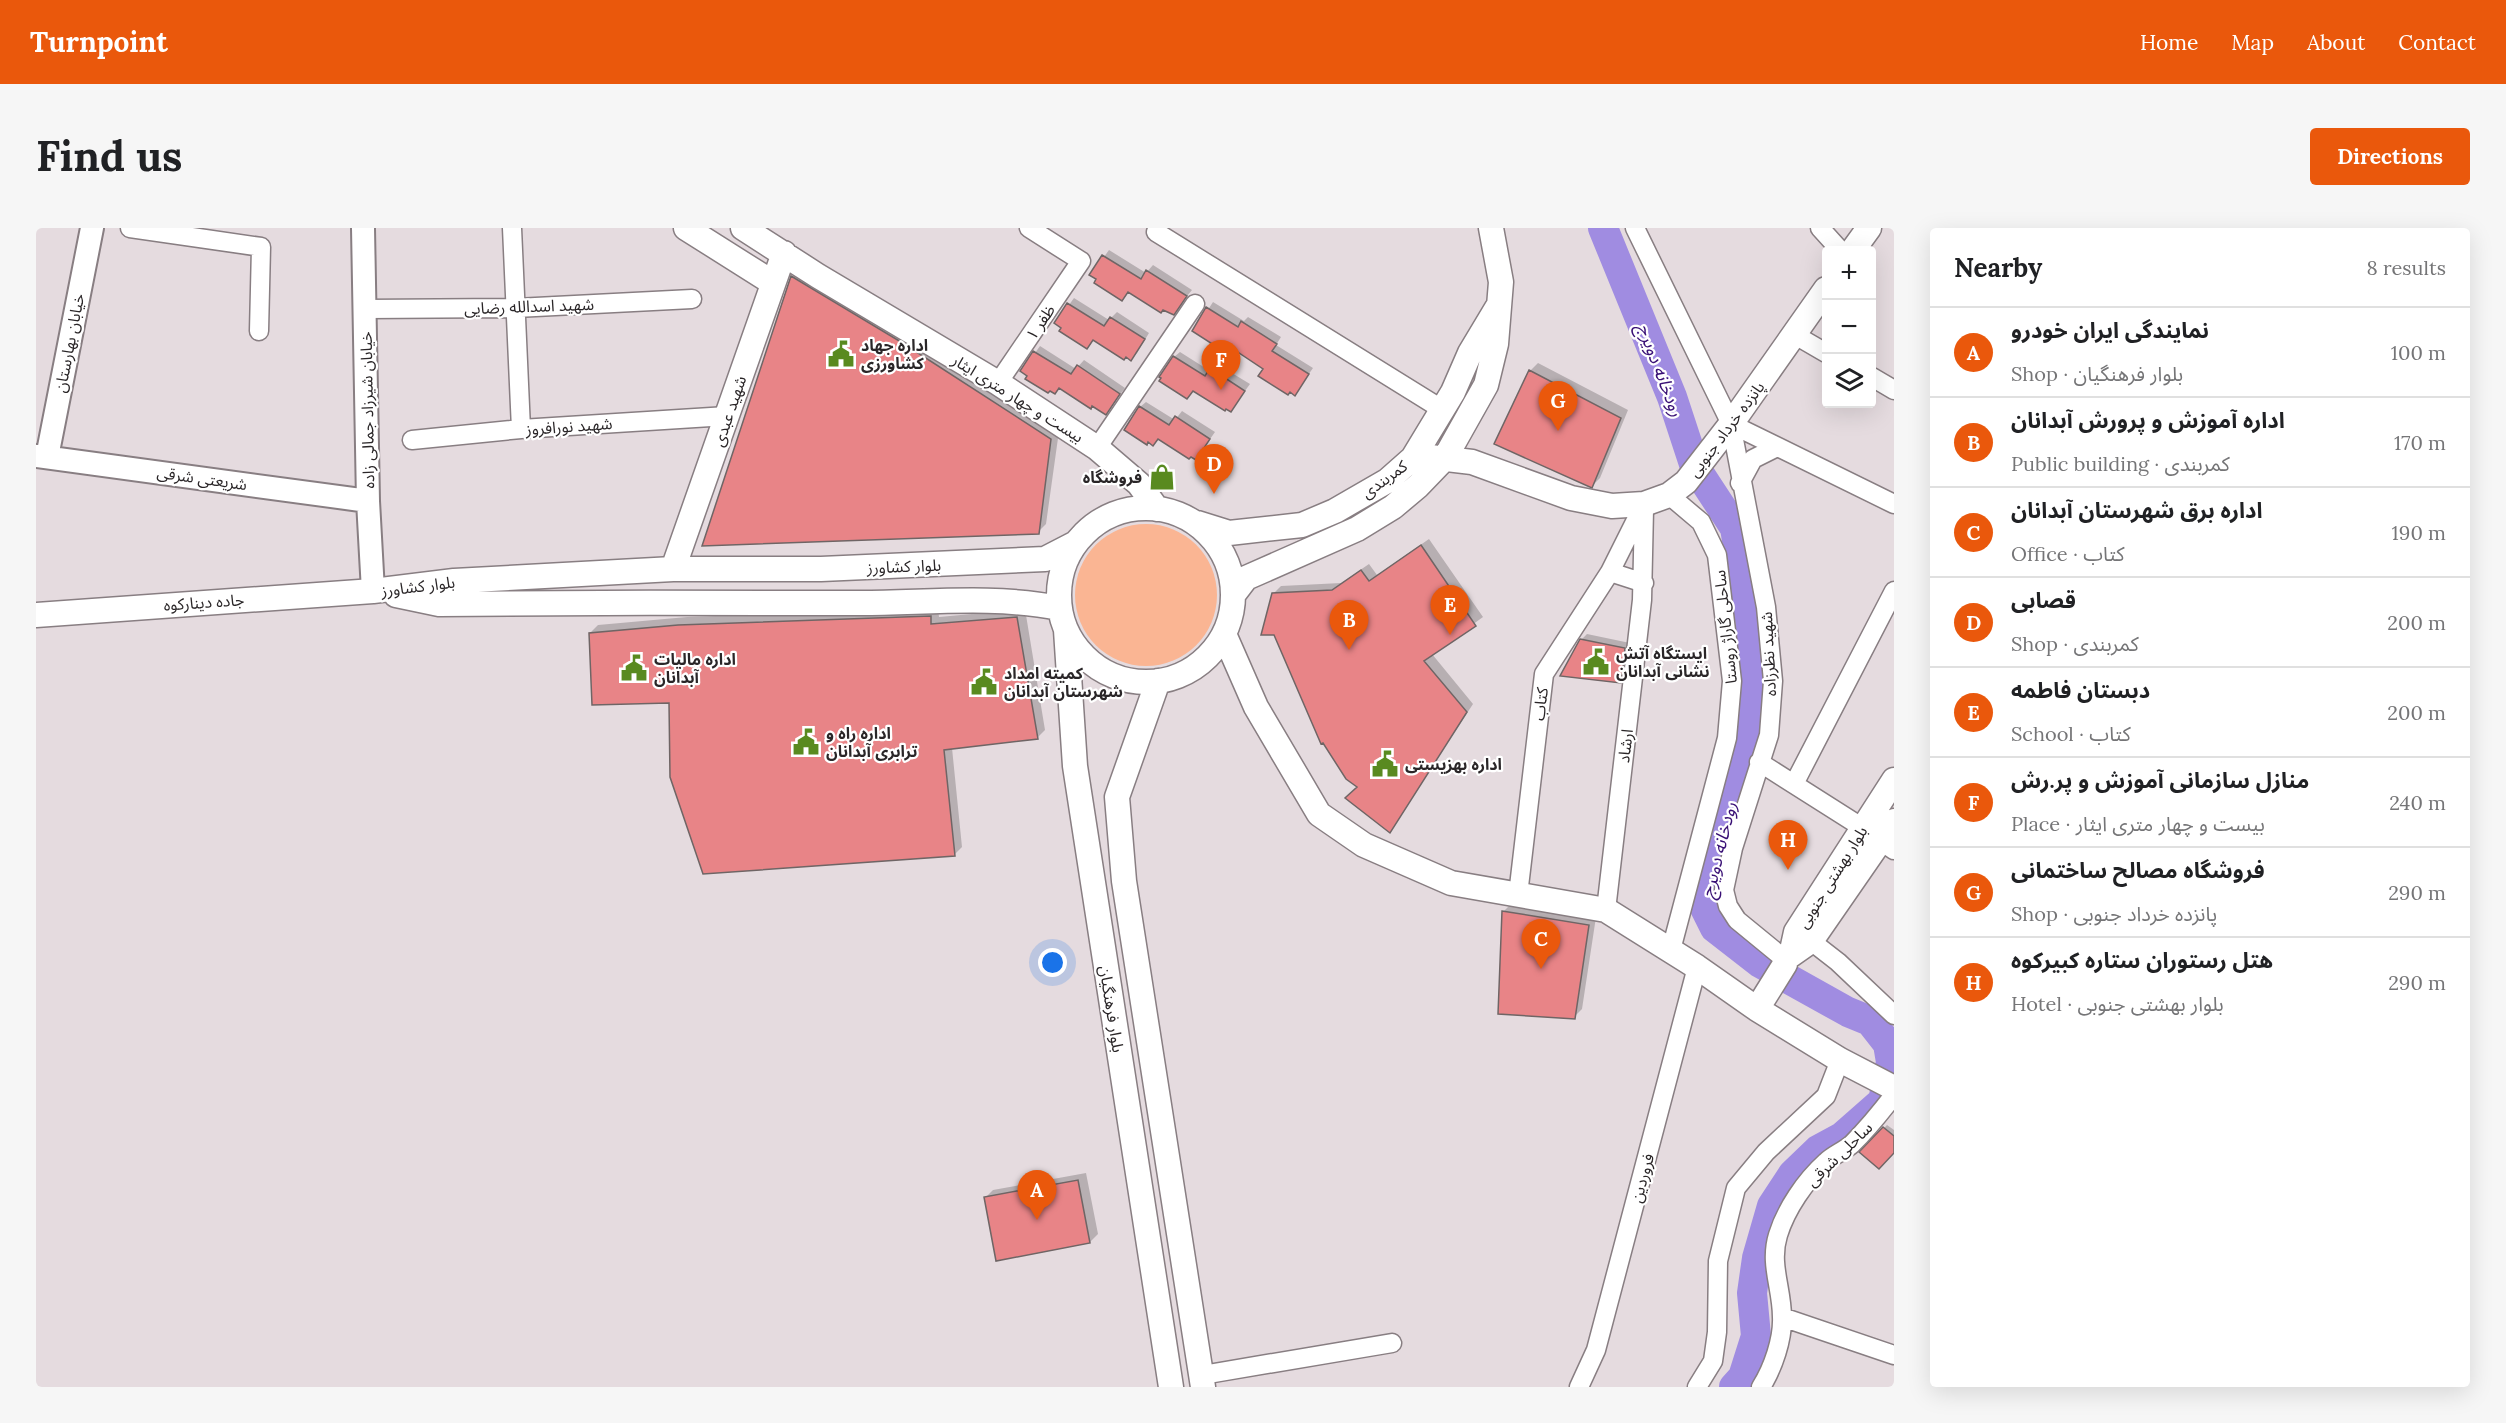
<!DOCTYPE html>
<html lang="en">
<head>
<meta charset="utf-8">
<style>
  body { margin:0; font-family:Lora,"Noto Sans Arabic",serif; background:#f6f6f6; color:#202124 }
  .controls { position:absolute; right:18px; top:18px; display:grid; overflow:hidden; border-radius:6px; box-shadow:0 6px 24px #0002 }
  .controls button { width:54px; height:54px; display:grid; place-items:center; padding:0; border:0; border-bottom:2px solid #e0e0e0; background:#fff; color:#202124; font:30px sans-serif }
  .you { position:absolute; left:1017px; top:735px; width:21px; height:21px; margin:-15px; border:4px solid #fff; border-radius:50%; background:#1a73e8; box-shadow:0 0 0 9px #1a73e833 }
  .badge { display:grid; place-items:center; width:39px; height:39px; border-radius:50%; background:#ea580c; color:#fff; font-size:20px; font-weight:700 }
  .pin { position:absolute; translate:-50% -50px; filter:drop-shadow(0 2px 3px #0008) }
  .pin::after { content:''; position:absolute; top:32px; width:21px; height:18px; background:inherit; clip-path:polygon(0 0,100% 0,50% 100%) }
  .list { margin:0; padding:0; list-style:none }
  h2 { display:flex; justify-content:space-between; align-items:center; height:78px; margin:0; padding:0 24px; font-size:26px }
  h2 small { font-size:20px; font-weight:400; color:#757577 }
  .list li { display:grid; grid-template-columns:39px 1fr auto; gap:18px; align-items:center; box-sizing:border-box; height:90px; padding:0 24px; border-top:2px solid #e0e0e0 }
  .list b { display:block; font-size:22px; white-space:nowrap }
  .list p { margin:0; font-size:20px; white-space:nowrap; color:#757577 }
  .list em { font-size:20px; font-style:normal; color:#757577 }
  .icon { flex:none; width:33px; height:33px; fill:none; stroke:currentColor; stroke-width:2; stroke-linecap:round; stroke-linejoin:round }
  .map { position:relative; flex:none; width:1858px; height:1159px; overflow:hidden; border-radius:6px }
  header { display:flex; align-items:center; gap:36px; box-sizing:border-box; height:84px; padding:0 30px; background:#ea580c; color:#fff }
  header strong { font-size:28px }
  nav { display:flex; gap:33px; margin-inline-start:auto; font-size:21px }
  .intro { display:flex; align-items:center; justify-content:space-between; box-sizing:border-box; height:144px; padding:0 36px }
  h1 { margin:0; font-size:42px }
  .button { padding:15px 27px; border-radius:6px; background:#ea580c; color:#fff; font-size:21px; font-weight:700 }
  main { display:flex; gap:36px; padding:0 36px }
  aside { flex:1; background:#fff; border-radius:6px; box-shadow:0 6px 24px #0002 }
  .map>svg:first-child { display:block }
  .green { fill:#fab593 }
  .shadow { fill:#0003 }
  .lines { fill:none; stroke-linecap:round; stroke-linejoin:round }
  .river { stroke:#a08ce1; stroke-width:30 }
  .building { fill:#e88487; stroke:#6f6565; stroke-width:1.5 }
  .minor-casing { stroke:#887e82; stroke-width:21 }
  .tertiary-casing { stroke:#887e82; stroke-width:26 }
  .secondary-casing { stroke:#887e82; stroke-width:27 }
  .minor { stroke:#fff; stroke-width:18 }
  .tertiary { stroke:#fff; stroke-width:22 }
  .secondary { stroke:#fff; stroke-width:24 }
  .labels { text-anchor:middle; stroke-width:4.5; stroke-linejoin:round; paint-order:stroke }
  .street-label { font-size:16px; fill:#2a2628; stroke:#fff }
  .poi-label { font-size:16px; font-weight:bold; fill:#2a2628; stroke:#fff; text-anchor:start }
  .water-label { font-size:18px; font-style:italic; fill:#391075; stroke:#fff }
</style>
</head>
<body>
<header>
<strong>Turnpoint</strong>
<nav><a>Home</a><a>Map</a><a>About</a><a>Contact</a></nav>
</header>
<div class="intro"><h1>Find us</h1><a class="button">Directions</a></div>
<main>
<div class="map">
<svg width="1858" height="1159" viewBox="0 0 1858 1159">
  <rect width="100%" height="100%" fill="#e5dbdf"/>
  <path class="green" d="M1039 367a71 71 0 1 1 142 0a71 71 0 1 1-142 0Z"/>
  <path class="shadow" d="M1073,22l37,23 7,-8 39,25 -19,23 -44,-22 -7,8 -31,-24z
    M764,41l259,162 -13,93 -8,8 -334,12 88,-267z
    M1038,70l35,22 8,-8 32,21 -12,20 -6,6 -37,-20 -7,8 -31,-24z
    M1177,74l31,19 4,-4 33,20 -5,8 37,23 -18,26 -30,-26 -40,-26 -5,5 -26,-16z
    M1004,118l36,23 8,-9 41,28 -19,25 -46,-26 -31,-12 -7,-4z
    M1144,124l30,19 7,-7 33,20 -19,26 -37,-20 -7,7 -13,-40z
    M1502,135l90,47 -28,68 -8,8 -62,-115z
    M1110,174l29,18 7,-9 33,21 -19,27 -37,-21 -6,6 -13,-37z
    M1393,311l54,78 -51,37 41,50 -83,127 -31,-45 -86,-192 8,-8 60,-3 28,-19 8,11z
    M902,380l1,9 86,-8 20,121 -8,8 -85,10 10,99 -8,8 -284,-154 -80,-68 8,-8 89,-8z
    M1551,406l43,9 -4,33 -6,6 -39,-42z
    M1475,676l85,13 -14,92 -8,8 -71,-105z
    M1851,897l7,5v21l-32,1z
    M1050,945l12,61 -8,8 -93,17 -12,-61 8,-8z"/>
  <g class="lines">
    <path class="river" d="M1567,0l69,169 23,70 40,61 15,91 4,55 -2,53 -43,153 -4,28 10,20 45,35 88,49 22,9 18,23 3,18 -8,39 -41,36 -24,13 -25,24 -21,32 -15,52 -5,35 4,43 -13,41 -9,10"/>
  </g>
  <path class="building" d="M1066,27l39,24 5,-9 41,26 -13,19 -11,-5 -2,3 -33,-21 -6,9 -28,-18 2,-4 -7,-4z
    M755,48l110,66 150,97 -12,95 -337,12z
    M1031,75l37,23 6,-9 35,22 -14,22 -5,-4 -2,3 -31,-20 -6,9 -28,-18 2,-3 -7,-5z
    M1170,79l32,20 3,-6 36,23 -5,7 37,23 -14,22 -5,-4 -2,3 -30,-19 5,-7 -39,-26 -4,6 -28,-18z
    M997,123l38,23 6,-9 43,29 -14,21 -14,-9 -1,3 -32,-21 -4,6 -5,-3 -2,2 -23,-14 2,-3 -7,-5z
    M1137,128l32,20 5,-8 35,23 -14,21 -5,-3 -1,2 -32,-20 -6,8 -28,-18 2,-3 -2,-1z
    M1493,142l92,48 -29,70 -98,-44z
    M1103,178l30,19 6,-9 35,23 -14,21 -5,-3 -2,2 -31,-20 -5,7 -5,-4 -1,3 -23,-15z
    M1385,317l55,81 -52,35 43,51 -77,121 -45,-35 12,-11 -11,-8 -23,-36 -2,1 -47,-109h-13l11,-42 60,-3 29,-20 8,11z
    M895,388v8l86,-7 21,122 -94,11 11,106 -252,18 -33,-97 -1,-74 -77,2 -3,-72 89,-8z
    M1544,411l45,9 -4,35 -61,-7z
    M1466,683l87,14 -14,94 -77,-5z
    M1847,899l11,9v17l-15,16 -20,-17z
    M1042,952l12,63 -94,18 -12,-64z"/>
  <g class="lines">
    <g class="minor-casing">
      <path id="minor" d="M94,0l131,19 -2,84
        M476,0l9,201
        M1599,0l96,196 163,80
        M1784,0l20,22
        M1120,4l287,178
        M330,81l150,-1 176,-9
        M1759,107l31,18
        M1836,149l22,13
        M962,155l83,-122 -52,-33
        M1695,196l35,183 7,74 -4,54 -36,113 -9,42 4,16 9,14 50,41
        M376,212l109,-11 206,-13
        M1061,220l98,-144
        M1704,255l13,-24 22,-11
        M1633,267l32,27 16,33 15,126 -5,57 -56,212
        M1574,344l34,11
        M1723,534l104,66
        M1758,556l100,-193
        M1845,613l13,9
        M1482,667l26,-221 66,-102 34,-68
        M1570,682l36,-310 2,-91
        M1775,713l27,21 56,53
        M1746,1089l112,38
        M1166,1147l190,-32
        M1543,1159l17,-37 101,-383
        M1661,1159l16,-26 4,-29 1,-71 18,-73 30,-36 60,-56 14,-36
        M1725,1159c12,-19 22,-48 21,-70 0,-29 -13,-53 -4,-82 8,-26 27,-54 48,-73 7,-7 18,-11 26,-18 15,-15 29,-32 42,-49"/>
    </g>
    <g class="tertiary-casing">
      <path id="tertiary" d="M327,0l5,273 5,90
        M0,228l332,45
        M11,229l45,-229"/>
    </g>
    <g class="secondary-casing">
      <path id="secondary" d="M650,0l87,55
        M707,0l75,48 180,107 99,65 42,36 18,25
        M1817,22l16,-22
        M1377,230l17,-1 42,5 99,36 41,8 32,-2 25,-9 17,-13 45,-58 95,-135
        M1023 367a87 87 0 1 1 174 0a87 87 0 1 1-174 0Z
        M1161,295l32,10 73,-8 33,-14 52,-30 26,-23 40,-66 17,-39 27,-45
        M637,341l111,-316
        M360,367l43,9c141,-1 281,-2 422,-1 66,0 132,-8 198,5
        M1197,367l13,-17 111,-49 36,-22 25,-21 27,-28 41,-73 10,-41 5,-62 -10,-54
        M0,387l337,-24 81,-10 219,-12h148l224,-10 31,-16
        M1030,402l9,136 96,621
        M1188,406l32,73 63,107 45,31 87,38 155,27 91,57 60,42 83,51 54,28
        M1122,453l-41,116 7,84 79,506
        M1755,727l5,-23 98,-152
        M1755,727l20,-14 83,-120
        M1721,781l28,-45"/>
    </g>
    <use href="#minor" class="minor"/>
    <use href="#tertiary" class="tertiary"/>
    <use href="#secondary" class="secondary"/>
  </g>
  <defs>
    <g id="civic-bare" transform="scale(2.07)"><path d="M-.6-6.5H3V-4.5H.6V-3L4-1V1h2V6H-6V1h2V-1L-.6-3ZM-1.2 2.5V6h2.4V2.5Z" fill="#598a20" stroke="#fff" stroke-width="2.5" paint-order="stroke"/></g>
    <g id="shop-bare" transform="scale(2.07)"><path d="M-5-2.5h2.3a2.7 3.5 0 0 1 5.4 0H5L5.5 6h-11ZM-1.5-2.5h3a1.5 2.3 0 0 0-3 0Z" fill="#598a20" stroke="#fff" stroke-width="2.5" paint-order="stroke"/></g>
  </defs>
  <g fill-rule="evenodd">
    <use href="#civic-bare" x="805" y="126"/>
    <use href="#shop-bare" x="1126" y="249"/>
    <use href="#civic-bare" x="1560" y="434"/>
    <use href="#civic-bare" x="598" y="440"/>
    <use href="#civic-bare" x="948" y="454"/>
    <use href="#civic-bare" x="770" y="514"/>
    <use href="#civic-bare" x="1349" y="536"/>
  </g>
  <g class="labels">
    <g class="street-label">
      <text transform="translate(493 78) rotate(-2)" y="6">شهید اسدالله رضایی</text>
      <text transform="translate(1004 94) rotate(-56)" y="6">ظفر ۱</text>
      <text transform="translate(33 115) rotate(-79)" y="6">خیابان بهارستان</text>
      <text transform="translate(982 170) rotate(32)" y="6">بیست و چهار متری ایثار</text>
      <text transform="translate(331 182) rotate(-91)" y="6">خیابان شیرزاد جمالی زاده</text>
      <text transform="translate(693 183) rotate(-71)" y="6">شهید عبدی</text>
      <text transform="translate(533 198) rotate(-4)" y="6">شهید نورافروز</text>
      <text transform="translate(1690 201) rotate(-53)" y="6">پانزده خرداد جنوبی</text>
      <text transform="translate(166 250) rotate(8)" y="6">شریعتی شرقی</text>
      <text transform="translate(1348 251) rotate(-36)" y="6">کمربندی</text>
      <text transform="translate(868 338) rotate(-2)" y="6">بلوار کشاورز</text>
      <text transform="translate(382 358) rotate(-7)" y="6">بلوار کشاورز</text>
      <text transform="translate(168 374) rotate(-4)" y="6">جاده دینارکوه</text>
      <text transform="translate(1689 399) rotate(-96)" y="6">ساحلی گاراژ روستا</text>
      <text transform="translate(1732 426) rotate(-93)" y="6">شهید نظرزاده</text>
      <text transform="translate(1504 476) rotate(-83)" y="6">کتاب</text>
      <text transform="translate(1589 518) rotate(-83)" y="6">ارشاد</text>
      <text transform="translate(1796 649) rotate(-58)" y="6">بلوار بهشتی جنوبی</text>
      <text transform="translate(1076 781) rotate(81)" y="6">بلوار فرهنگیان</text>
      <text transform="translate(1803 926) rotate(-44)" y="6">ساحلی شرقی</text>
      <text transform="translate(1606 950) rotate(-75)" y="6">فروردین</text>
    </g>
    <g class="poi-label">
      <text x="825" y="123">اداره جهاد<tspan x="825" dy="18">کشاورزی</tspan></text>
      <text x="1106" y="255" text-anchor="end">فروشگاه</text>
      <text x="1580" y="431">ایستگاه آتش<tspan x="1580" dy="18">نشانی آبدانان</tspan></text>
      <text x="618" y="437">اداره مالیات<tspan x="618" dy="18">آبدانان</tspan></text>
      <text x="968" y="451">کمیته امداد<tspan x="968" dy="18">شهرستان آبدانان</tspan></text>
      <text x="790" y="511">اداره راه و<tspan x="790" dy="18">ترابری آبدانان</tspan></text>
      <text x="1369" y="542">اداره بهزیستی</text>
    </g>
    <g class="water-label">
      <text transform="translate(1624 142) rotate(69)" y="6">رودخانه دویرج</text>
      <text transform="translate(1683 622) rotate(-76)" y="6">رودخانه دویرج</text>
    </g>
  </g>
</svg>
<div class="controls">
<button>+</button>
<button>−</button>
<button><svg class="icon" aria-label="layers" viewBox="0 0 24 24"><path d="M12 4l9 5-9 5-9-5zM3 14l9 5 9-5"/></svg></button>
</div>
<div class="you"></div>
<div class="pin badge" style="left:1001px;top:992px">A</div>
<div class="pin badge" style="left:1313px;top:422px">B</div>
<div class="pin badge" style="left:1505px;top:741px">C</div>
<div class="pin badge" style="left:1178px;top:266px">D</div>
<div class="pin badge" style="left:1414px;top:407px">E</div>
<div class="pin badge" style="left:1185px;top:162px">F</div>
<div class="pin badge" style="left:1522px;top:203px">G</div>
<div class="pin badge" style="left:1752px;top:642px">H</div>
</div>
<aside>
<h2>Nearby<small>8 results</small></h2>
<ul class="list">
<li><span class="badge">A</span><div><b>نمایندگی ایران خودرو</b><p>Shop · بلوار فرهنگیان</p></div><em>100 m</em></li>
<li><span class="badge">B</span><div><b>اداره آموزش و پرورش آبدانان</b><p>Public building · کمربندی</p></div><em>170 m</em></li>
<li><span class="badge">C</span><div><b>اداره برق شهرستان آبدانان</b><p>Office · کتاب</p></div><em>190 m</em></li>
<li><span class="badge">D</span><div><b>قصابی</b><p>Shop · کمربندی</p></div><em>200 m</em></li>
<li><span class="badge">E</span><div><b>دبستان فاطمه</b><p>School · کتاب</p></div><em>200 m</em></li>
<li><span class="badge">F</span><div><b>منازل سازمانی آموزش و پر.رش</b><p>Place · بیست و چهار متری ایثار</p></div><em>240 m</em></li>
<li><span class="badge">G</span><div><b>فروشگاه مصالح ساختمانی</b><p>Shop · پانزده خرداد جنوبی</p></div><em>290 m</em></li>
<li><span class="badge">H</span><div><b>هتل رستوران ستاره کبیرکوه</b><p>Hotel · بلوار بهشتی جنوبی</p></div><em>290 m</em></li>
</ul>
</aside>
</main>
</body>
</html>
